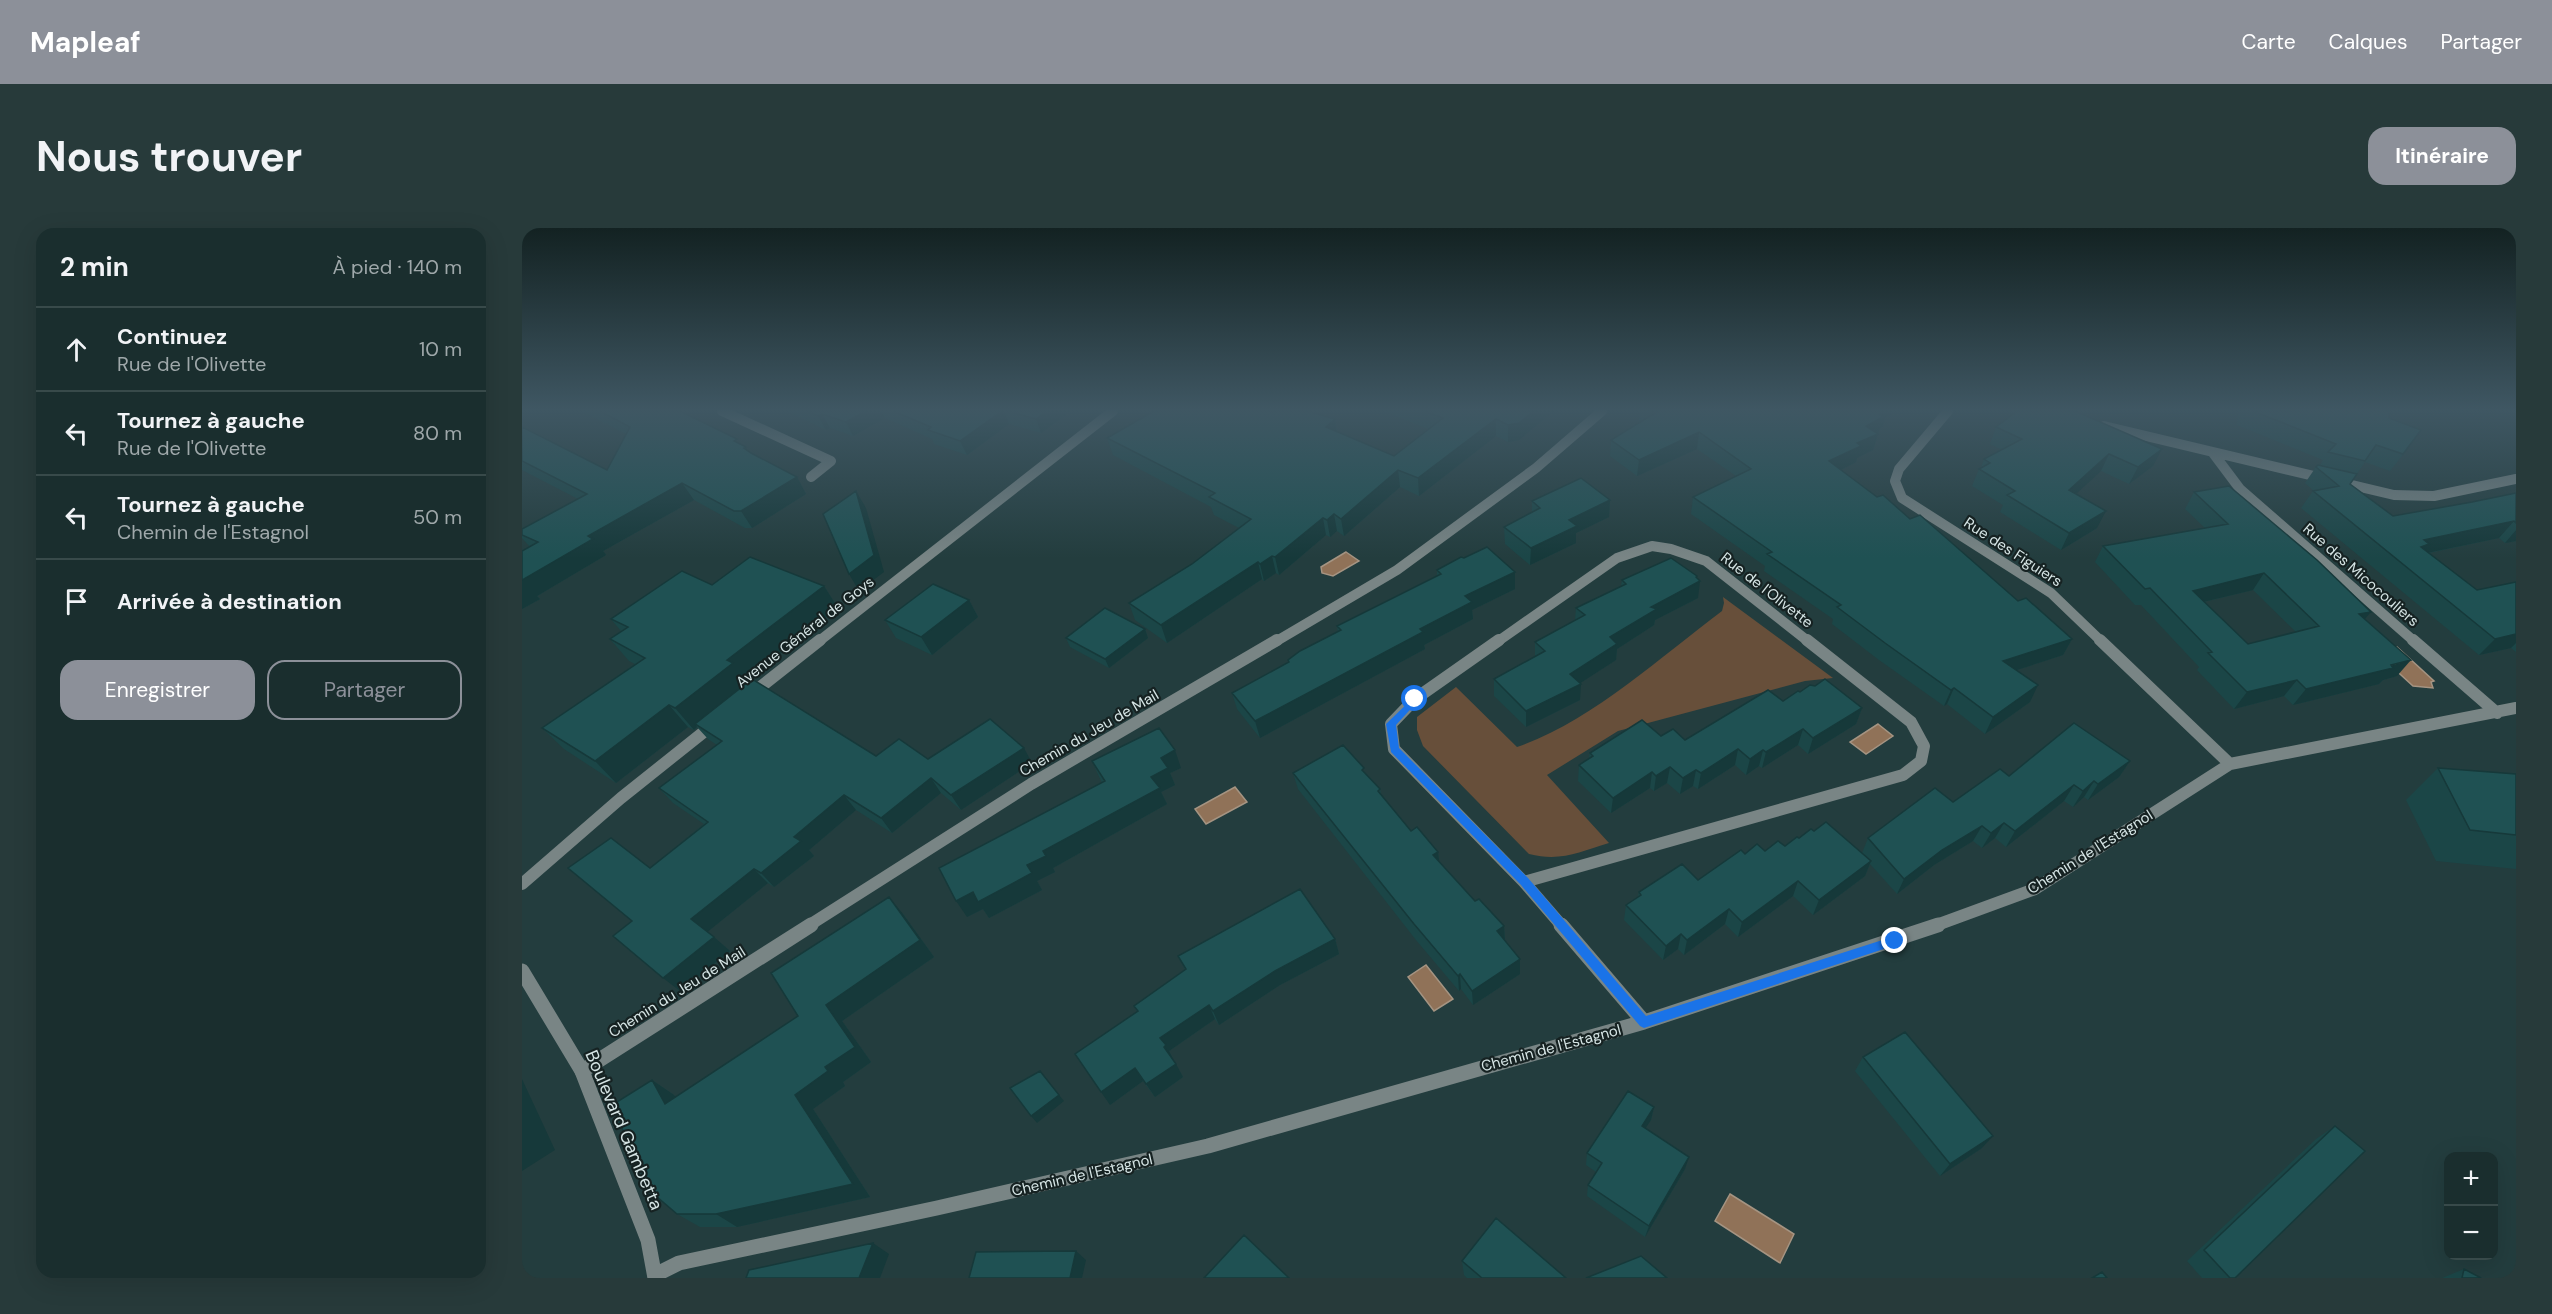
<!DOCTYPE html>
<html lang="fr">
<head>
<meta charset="utf-8">
<style>
  body { margin:0; font-family:"DM Sans",sans-serif; background:#273a3a; color:#f1f3f6 }
  .controls { position:absolute; right:18px; bottom:18px; display:grid; overflow:hidden; border-radius:12px; box-shadow:0 6px 24px #0002 }
  .controls button { width:54px; height:54px; display:grid; place-items:center; padding:0; border:0; border-bottom:2px solid #384a4a; background:#1a2e2e; color:#f1f3f6; font:30px sans-serif }
  .stop { position:absolute; width:18px; height:18px; margin:-14px; border:4px solid #1a73e8; border-radius:50%; background:#fff }
  .stop.end { background:#1a73e8; border-color:#fff; box-shadow:0 2px 6px #0008 }
  .list { margin:0; padding:0; list-style:none }
  h2 { display:flex; justify-content:space-between; align-items:center; height:78px; margin:0; padding:0 24px; font-size:26px }
  h2 small { font-size:20px; font-weight:400; color:#9fa8aa }
  .list li { display:grid; grid-template-columns:39px 1fr auto; gap:18px; align-items:center; box-sizing:border-box; height:84px; padding:0 24px; border-top:2px solid #384a4a }
  .list b { display:block; font-size:22px; white-space:nowrap }
  .list p { margin:0; font-size:20px; white-space:nowrap; color:#9fa8aa }
  .list em { font-size:20px; font-style:normal; color:#9fa8aa }
  .actions { display:flex; gap:12px; padding:18px 24px }
  .actions a { flex:1; padding:14px 0; border:2px solid #8c9099; border-radius:18px; text-align:center; font-size:21px; color:#8c9099 }
  .actions .main { background:#8c9099; color:#fff }
  .icon { flex:none; width:33px; height:33px; fill:none; stroke:currentColor; stroke-width:2; stroke-linecap:round; stroke-linejoin:round }
  .map { position:relative; flex:none; width:1994px; height:1050px; overflow:hidden; border-radius:18px }
  header { display:flex; align-items:center; gap:36px; box-sizing:border-box; height:84px; padding:0 30px; background:#8c9099; color:#fff }
  header strong { font-size:28px }
  nav { display:flex; gap:33px; margin-inline-start:auto; font-size:21px }
  .intro { display:flex; align-items:center; justify-content:space-between; box-sizing:border-box; height:144px; padding:0 36px }
  h1 { margin:0; font-size:42px }
  .button { padding:15px 27px; border-radius:18px; background:#8c9099; color:#fff; font-size:21px; font-weight:700 }
  main { display:flex; gap:36px; padding:0 36px }
  aside { flex:1; background:#1a2e2e; border-radius:18px; box-shadow:0 6px 24px #0002 }
  .map>svg:first-child { display:block }
  .green { fill:#674f3a }
  .water { fill:#907258; stroke:#a59482; stroke-width:1.5 }
  .lines { fill:none; stroke-linecap:round; stroke-linejoin:round }
  .minor-far2 { stroke:#798585; stroke-width:10 }
  .minor-far1 { stroke:#798585; stroke-width:12 }
  .minor { stroke:#798585; stroke-width:15 }
  .tertiary { stroke:#798585; stroke-width:15 }
  .wall { fill:#1b4647; fill-rule:evenodd }
  .shaded-wall { fill:#16393a }
  .building { fill:#1f5153; stroke:#16393a; stroke-width:1.5; fill-rule:evenodd }
  .route { fill:#1a73e8 }
  .labels { text-anchor:middle; stroke-width:4.5; stroke-linejoin:round; paint-order:stroke }
  .street-label { font-size:15px; fill:#d6e5e5; stroke:#162222 }
  .near-street-label { font-size:18px; fill:#d6e5e5; stroke:#162222 }
</style>
</head>
<body>
<header>
<strong>Mapleaf</strong>
<nav><a>Carte</a><a>Calques</a><a>Partager</a></nav>
</header>
<div class="intro"><h1>Nous trouver</h1><a class="button">Itinéraire</a></div>
<main>
<aside>
<h2>2 min<small>À pied · 140 m</small></h2>
<ul class="list">
<li><svg class="icon" aria-label="ahead" viewBox="0 0 24 24"><path d="M12 20V5M6 11l6-6 6 6"/></svg><div><b>Continuez</b><p>Rue de l'Olivette</p></div><em>10 m</em></li>
<li><svg class="icon" aria-label="left" viewBox="0 0 24 24"><path d="M17 20v-9H6M10 6l-5 5 5 5"/></svg><div><b>Tournez à gauche</b><p>Rue de l'Olivette</p></div><em>80 m</em></li>
<li><svg class="icon" aria-label="left" viewBox="0 0 24 24"><path d="M17 20v-9H6M10 6l-5 5 5 5"/></svg><div><b>Tournez à gauche</b><p>Chemin de l'Estagnol</p></div><em>50 m</em></li>
<li><svg class="icon" aria-label="arrive" viewBox="0 0 24 24"><path d="M6 21V4h12l-3 4 3 4H6"/></svg><div><b>Arrivée à destination</b></div></li>
</ul>
<div class="actions"><a class="main">Enregistrer</a><a>Partager</a></div>
</aside>
<div class="map">
<svg width="1994" height="1050" viewBox="0 0 1994 1050">
  <rect width="100%" height="100%" fill="#233d3e"/>
  <path class="green" d="M1201,369l110,81 -28,3 -187,50 -71,44 62,68c-30,9 -48,19 -80,11l-106,-108 -6,-16v-13l39,-30 61,60c75,-26 142,-89 205,-136l2,-8z"/>
  <path class="water" d="M824,324l13,9 -26,15 -11,-3 -1,-6z
    M1875,419l37,34 -3,1 2,6 -20,-2 -37,-34z
    M1356,496l15,12 -27,18 -16,-12z
    M713,559l12,15 -41,22 -11,-15z
    M904,737l27,34 -19,12 -26,-34z
    M1208,966l64,40 -14,29 -65,-42z"/>
  <g class="lines">
    <path class="minor-far2" d="M200,183l109,50 -20,16
      M1426,183l-49,58 -4,12 7,17 149,95 51,49
      M1582,198l290,69 40,1 82,-17
      M1691,225l27,36 175,153
      M296,414l295,-231
      M753,414l122,-72 139,-102 66,-57
      M975,414l120,-84 35,-12 19,3 35,12 103,81"/>
    <path class="minor-far1" d="M977,412l-84,59 -24,25 3,25 130,133
      M1578,412l130,124
      M1891,412l84,73
      M227,468l71,-56
      M1002,654l38,44
      M1002,654l379,-107 18,-14 3,-15 -13,-24 -104,-82
      M0,656l99,-86 94,-75
      M286,698l223,-142 246,-144
      M1412,698l101,-37 195,-125 286,-56"/>
    <path class="minor" d="M1039,697l83,97
      M60,843l229,-146
      M133,1047l24,-12 258,-55 271,-62 436,-124 294,-97"/>
    <path class="tertiary" d="M0,743l60,100 66,169 7,38"/>
  </g>
  <path class="wall" d="M59,183h99l60,33 10,8 47,25 9,17 -54,34h-7l-51,-28 -91,51 3,4 -69,41 3,3 -18,10 8,-62 -8,-9v-9l56,-30 -56,-29v-43l85,43 19,-36z
    M266,183h283l-30,22 -32,-9 -42,31 -33,-11 -2,-5 -47,-21 -32,18 -23,-8 -4,2 -37,-18z
    M862,183h170l-35,29 -11,2 -12,-6 -77,60 -19,-9 -56,49 -7,-5 -7,6 -4,-2 -47,40 -3,-2 -12,8 -2,-2 -95,64 -32,-23 -6,-17 63,-39 47,-36 -25,-13 -3,-8 -98,-52 -6,-17 228,-19 2,12 57,25 34,-27z
    M1118,183h254l-1,3 -8,4 -2,8 -3,2 -7,22 -16,8 -1,4 -15,8 36,27 33,22 108,82 54,38 -9,16 -46,15 13,32 -45,32 -38,-30 -3,2 -65,-46 -47,-36 1,-5 -69,-48 1,-5 -74,-52 2,-17 43,-21 -39,-27 -60,27 -27,-20 1,-16 31,-19 -3,-1z
    M1495,183l136,55 -24,18 -28,-13 -25,22 21,35 -36,22 -61,-38 3,-7 -31,-19 7,-17 2,-1 3,-9 18,-9 -12,-6 6,-17z
    M1716,183h151v7l20,29 -19,24 -25,-9 -15,22 43,32 79,-14 44,-9v48l-11,2 -6,-5 -70,15 48,37 39,-8v70l-5,-4 -32,7 -178,-147 12,-17h1l-9,-8 11,-16 4,-2 3,-5 -86,-35z
    M1672,264l171,127 32,57 -14,4 -4,4 -86,21 -9,-9 -50,13 -37,-39 2,-3 -58,-62h-6l-40,-43 8,-16 102,-18 -20,-19zM1731,362l43,42 -48,12 -44,-42z
    M1088,272l-1,17 -33,16v10l-46,22 -25,-21 -1,-17 28,-15v-11z
    M915,342l78,19 -43,21 1,9 -49,26 1,4 -165,89 -23,-29 -5,-16 56,-31v-2l50,-28 -1,-6 100,-50z
    M1175,350l1,20 -43,22 -1,5 -37,24 -1,11 -36,23v17l-54,27 -32,-31v-17l41,-22v-15l40,-22 1,-12 45,-22 1,-6z
    M190,357l112,1 14,22 -92,72 2,3 128,73 52,3 104,4 -71,47 -20,-17 -49,40 -36,-23 -47,40 5,6 -40,31 -6,-4 -61,49 23,19 -50,40 -48,-69 18,-54 54,-44 -31,-21 -14,-15 58,-43 -9,-6 -11,-12 -3,3 -6,-3 -72,56 -52,-34 -22,-21 93,-64 -6,-3 -19,-22 11,-8 -10,-12z
    M447,372l9,17 -46,38 -36,-17 -11,-18z
    M623,401l3,9 -39,30 -39,-21 -4,-9z
    M1261,473l79,7 -6,16 -48,30 -10,-9 -36,23 -3,-2 -13,9 -11,-10 -37,24 -5,-3 -13,8 -13,-11 -13,8 -4,-3 -39,25 -33,-32 1,-16 10,-7 1,-5 71,-17 24,4z
    M570,533l89,7 -11,5 5,12 -14,7 6,12 -114,64 2,4 -18,9 5,9 -53,28 -6,-9 -16,8 135,-134z
    M1608,533l-11,16 -31,23 -4,-3 -11,10 -9,-6 -58,46 -11,-9 -13,10 -9,-7 -39,24 -37,29 -27,-30 -5,12 -52,39 -20,-19 -55,41 -13,-13 -41,31 -6,-6 -15,11 -39,-40 2,-15 12,-8 1,-5 59,-12 47,-26 20,-3 20,-5 29,-15 48,22 6,-15 85,-36 56,-26z
    M1916,540l78,6v95l-80,-8 -30,-61z
    M771,545h72l15,16 1,5 30,37 27,21 1,10 36,39 29,25 1,15 15,18v15l-47,31 -12,-16 -2,2 -43,-51 -118,-151z
    M381,686l31,43 -92,64 29,41 -28,20 2,4 -32,23 57,88 -133,30h-37l-23,-13 -25,-134 22,15 1,2 123,-81z
    M813,711l4,15 -59,31 -61,40 -4,-6 -46,32 4,8v1l10,17 -28,20 -12,-16 -33,24 27,-93 -3,-6 51,-36 -7,-14z
    M1341,829l119,91 -42,28 -85,-105z
    M1132,879l-3,13 -6,8 40,41 -40,68 -58,-41 1,-11 8,-13 -10,-7 1,-12z
    M1813,898l-100,152h-33l-15,-17 129,-122z
    M940,1033l104,17h-99l-3,-3z
    M1942,1041l17,9h-39z"/>
  <path class="shaded-wall" d="M344,183h15l4,7 -32,18 -7,-14z
    M480,183h2l5,13 -42,31 -7,-14z
    M525,183h24l-30,22 -5,-14z
    M1012,183h20l-35,29 -11,2v-17z
    M1358,183h14l-1,3 -8,4 -2,8 -3,2 -2,5 -4,2 4,-1 -5,16 -16,8 -1,4 -31,16 4,-17z
    M300,186l8,14 -4,2 -8,-14z
    M813,191l2,17 -11,-9z
    M974,191v17l-77,60 -1,-18z
    M1177,204l-2,17 -60,27 2,-16z
    M1640,221l-9,17 -24,18 9,-17z
    M1587,226l-8,17 -39,36 7,-17z
    M876,242l2,17 -56,49 -3,-17z
    M275,249l9,17 -54,34 -11,-17z
    M160,255l12,17 -91,51 3,4 -69,41 3,3 -18,10v-29l66,-44z
    M334,263l10,17 18,64 -25,19 -10,-17z
    M1088,272l-1,17 -33,16v10l-46,22 1,-17 38,-28z
    M1584,283l-9,17 -36,22 8,-17z
    M812,286l3,17 -7,6 -3,-17z
    M801,290l3,17 -47,40 -4,-18z
    M1992,293l-15,17 -77,16 -6,7 8,-21z
    M1994,302v11l-11,2z
    M750,328l4,17 -12,8 -4,-17z
    M736,334l4,17 -95,64 -6,-18z
    M993,344v17l-43,21 1,9 -49,26 1,4 -165,89 -5,-17 165,-92 45,-33z
    M1742,345l-11,17 -71,17 11,-16z
    M1175,348l-1,7 4,-2 -2,17 -43,22 -1,5 -37,24 -1,11 -45,29 10,-5 -1,16 -54,27v-16l84,-74 41,-30z
    M302,358l14,22 -92,72 4,5 -55,39 2,3 -3,3 -19,-22 52,-48z
    M447,372l9,17 -46,38 -11,-18z
    M1849,384l-14,16 2,-14z
    M623,401l3,9 -39,30 -4,-9z
    M1994,406v9l-5,5 -32,7 16,-16z
    M1550,411l-9,16 -68,22 8,-16z
    M1889,432l-14,16 -14,4 -4,4 -86,21 13,-16z
    M1775,452l-13,16 -50,13 13,-17z
    M1516,457l-8,17 -45,32 8,-17z
    M1432,460l-7,16 -3,2 7,-16z
    M147,477l19,22 -72,56 -21,-22z
    M1340,480l-6,16 -48,30 5,-16z
    M1281,501l-5,16 -36,23 4,-16z
    M502,520l8,15 -71,47 -10,-15z
    M1216,521l-3,16 -37,24 3,-16z
    M653,522l6,18 -11,5 5,12 -14,7 6,12 -114,64 2,4 -18,9 5,9 -53,28 -6,-9 -16,8 -11,-16 87,-50 108,-74 10,-19z
    M1241,522l-4,16 -13,9 4,-16z
    M1608,533l-11,16 -31,23 10,-16z
    M1148,539l-3,16 -13,8 2,-15z
    M1174,542l-3,16 -13,8 3,-16z
    M1130,544l-2,16 -39,25 2,-15z
    M409,550l10,15 -49,40 -11,-15z
    M1572,553l-10,16 -11,10 10,-16z
    M1552,557l-10,16 -58,46 9,-16z
    M322,567l12,15 -47,40 5,6 -40,31 -13,-14 33,-36z
    M1482,595l-9,15 -13,10 9,-15z
    M1460,598l-9,15 -39,24 -37,29 7,-15 38,-29z
    M916,624l2,16 -7,-13z
    M1349,633l-6,15 -52,39 6,-15z
    M232,641l14,14 -62,50 -15,-14z
    M1276,653l-5,15 -55,41 4,-15z
    M367,669l14,17 31,43 -92,64 29,41 -28,20 2,4 -32,23 57,88 -133,30 -21,-13 79,-119 30,-28 1,-62z
    M1207,681l-4,15 -41,31 3,-15z
    M982,698l1,16 -8,-11z
    M1159,706l-3,15 -15,11 3,-14z
    M192,709l16,14 -50,40 -17,-13z
    M813,711l4,15 -59,31 -61,40 -6,-14 62,-40z
    M998,731v15l-47,31 -1,-14z
    M938,746l1,15 -2,2 -1,-15z
    M687,777l6,14 -46,32 4,8 -1,2 -12,-23z
    M654,836l7,13 -28,20 -9,-13z
    M613,840l8,13 -33,24 -9,-13z
    M0,851l33,71 -33,21z
    M130,852l22,15 13,23 -22,-14z
    M537,867l5,6 -27,22 -6,-7z
    M1132,879l-3,13 -12,18 3,-12z
    M1471,908l-11,12 -42,28 10,-12z
    M1167,929l-4,12 -40,68 4,-11z
    M351,1015l16,11 -9,24h-21z
    M554,1023l10,9 -4,18h-12z"/>
  <path class="building" d="M78,183h80l57,28 -3,2 12,6 -2,1 7,5 46,24 -56,34h-7l-52,-28 -94,53 5,3 -71,41v-29l16,-9 -16,-7v-6l65,-35 -65,-33v-34l85,43 23,-43z
    M285,183h59l-20,11 -24,-8 -4,2z
    M371,183h109l-42,30 -32,-11 3,-3z
    M485,183h40l-11,8z
    M632,183h153l28,8 -9,8 68,29 49,-38 -19,-7h110l-15,12 -11,2 -12,-6 -78,59 -20,-8 -57,49 -7,-5 -7,6 -4,-2 -48,39 -3,-1 -12,8 -2,-2 -97,63 -32,-22 63,-39 59,-45 -42,-22 6,-4 -108,-55z
    M1130,183h234l-7,3 4,3 -17,9 12,8 -21,9 4,3 -32,15 48,36 6,-2 27,24 10,-4 98,86 8,-3 46,41 -69,22 35,24 -45,32 -39,-29 -3,2 -66,-47 -48,-36 4,-2 -74,-51 5,-2 -79,-55 58,-28 -52,-37 -60,28 -28,-20 44,-27z
    M1495,183h58l87,38 -24,18 -29,-13 -40,36 37,21 -37,22 -62,-38 8,-4 -36,-22 11,-6 -6,-4 38,-20 -26,-12z
    M1731,183h136v7l32,12 -18,24 -27,-9 -11,16 -37,-9 8,-8z
    M1796,237l39,9 -7,10 43,32 79,-14 44,-9v30l-2,-2 -90,19 5,4 -8,3 56,43 39,-8v52l-21,5 -182,-148 26,-5 -23,-19z
    M1059,250l29,22 -41,20 8,6 -46,22 -27,-21 36,-19 -8,-7z
    M1707,258l88,74 54,52 -12,2 52,46 -20,5 2,3 -87,21 -9,-9 -50,12 -39,-39 4,-1 -62,-64 -5,1 -42,-43 125,-22 -34,-32zM1742,345l55,53 -71,18 -55,-53z
    M334,263l18,64 -25,19 -26,-60z
    M965,319l28,25 -50,24 7,6 -52,27 3,3 -168,89 -23,-28 57,-31 -1,-2 12,-9 41,-21 -4,-4 104,-52 -4,-4 24,-13 3,1z
    M228,329l74,29 -97,74 6,3 -58,45 -6,-3 -74,56 -53,-33 103,-70 -35,-19 18,-12 -17,-8 71,-48 30,14z
    M1149,330l26,18 -1,1 4,4 -49,26 6,2 -47,28 7,7 -47,30 11,10 -55,27 -32,-32 51,-28 -10,-9 50,-27 -9,-7 50,-24 -4,-4z
    M411,356l36,16 -48,37 -36,-17z
    M583,380l40,21 -40,30 -39,-21z
    M230,451l124,77 23,-17 29,20 62,-40 34,29 -73,47 -20,-17 -50,40 -37,-23 -50,42 7,4 -40,32 -7,-4 -63,50 23,18 -51,41 -50,-42 19,-15 -64,-53 43,-30 39,30 58,-46 -49,-34 63,-47 -27,-17z
    M1303,451l37,29 -49,30 -10,-9 -37,23 -3,-2 -13,9 -12,-10 -37,24 -5,-3 -13,8 -13,-11 -14,9 -4,-4 -39,26 -34,-33 14,-9 -3,-3 52,-33 19,16 12,-7 12,11 83,-50 15,11 15,-10 2,1 10,-7 5,1z
    M1552,495l56,38 -32,23 -4,-3 -11,10 -9,-6 -59,46 -11,-8 -13,10 -9,-7 -40,24 -38,29 -36,-41 67,-50 18,14 47,-33 9,7z
    M637,500l16,22 -14,8 7,10 -17,9 9,11 -117,63 3,5 -19,9 5,8 -54,29 -5,-10 -17,9 -17,-33 166,-87 -13,-20z
    M821,517l21,23 -2,2 18,19 -2,2 33,40 6,-4 21,25 -5,3 42,46 4,-2 25,27 -7,5 23,28 -48,32 -12,-17 -2,2 -44,-52 -121,-151z
    M1916,540l78,6v61l-46,-5z
    M1304,594l45,39 -52,39 -21,-19 -56,41 -13,-13 -42,31 -6,-6 -15,12 -40,-41 15,-10 -2,-3 43,-28 16,16 43,-30 4,4 12,-10 8,7 13,-10 7,5 12,-9 2,1 12,-9 3,2z
    M778,661l35,50 -60,32 -62,40 -4,-6 -49,33 6,7 -2,2 12,17 -30,20 -11,-16 -34,24 -26,-38 63,-43 -4,-5 52,-37 -8,-13z
    M367,669l31,43 -94,65 29,42 -30,20 3,4 -33,24 58,89 -137,30h-39l-28,-24 -37,-85 40,-25 13,24 133,-88 -27,-43z
    M1383,804l88,104 -43,28 -87,-107z
    M518,843l19,24 -28,21 -21,-28z
    M1106,863l26,16 -12,19 47,31 -40,69 -61,-41 14,-22 -15,-10z
    M1813,898l30,25 -130,127h-5l-26,-28z
    M974,990l70,60h-84l-20,-17z
    M722,1007l45,43h-85z
    M351,1015l-14,35h-113l3,-8z
    M554,1023l-6,27h-101l7,-26z
    M1119,1028l26,22h-81z
    M1942,1041l17,9h-19z
    M1580,1044l5,6h-15z"/>
  <linearGradient id="sky" x2="0" y2="1"><stop stop-color="#132222"/><stop offset="0.55" stop-color="#3f5763"/><stop offset="1" stop-color="#3f5763" stop-opacity="0"/></linearGradient>
  <rect width="1994" height="330" fill="url(#sky)"/>
  <path class="route" d="M893,468l3,1v4l-22,24 3,23 129,130 118,138 249,-80 5,5 -1,3 -255,84 -4,-2 -119,-141 -130,-133 -5,-28z"/>
  <g class="labels">
    <g class="street-label">
      <text transform="translate(1491 324) rotate(33)" y="5">Rue des Figuiers</text>
      <text transform="translate(1839 347) rotate(41)" y="5">Rue des Micocouliers</text>
      <text transform="translate(1245 362) rotate(38)" y="5">Rue de l'Olivette</text>
      <text transform="translate(283 404) rotate(-38)" y="5">Avenue Général de Goys</text>
      <text transform="translate(567 505) rotate(-30)" y="5">Chemin du Jeu de Mail</text>
      <text transform="translate(1568 624) rotate(-32)" y="5">Chemin de l'Estagnol</text>
      <text transform="translate(155 764) rotate(-32)" y="5">Chemin du Jeu de Mail</text>
      <text transform="translate(1029 820) rotate(-15)" y="5">Chemin de l'Estagnol</text>
      <text transform="translate(560 947) rotate(-13)" y="5">Chemin de l'Estagnol</text>
    </g>
    <g class="near-street-label">
      <text transform="translate(102 902) rotate(67)" y="6">Boulevard Gambetta</text>
    </g>
  </g>
</svg>
<div class="controls">
<button>+</button>
<button>−</button>
</div>
<div class="stop" style="left:893px;top:471px"></div>
<div class="stop end" style="left:1373px;top:713px"></div>
</div>
</main>
</body>
</html>
